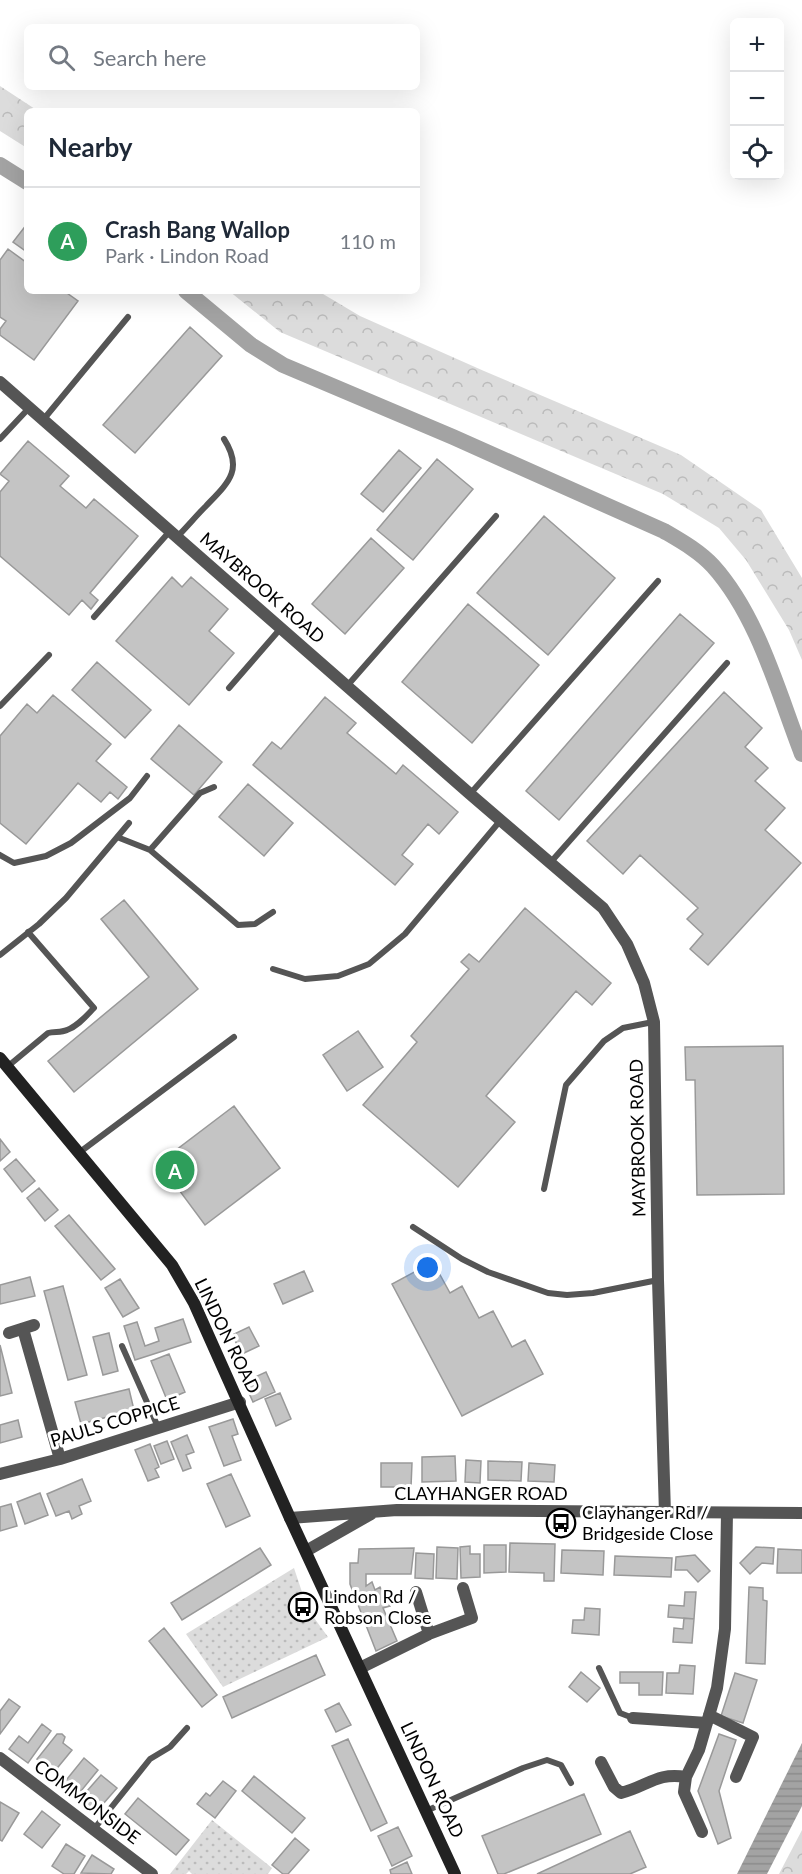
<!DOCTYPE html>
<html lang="en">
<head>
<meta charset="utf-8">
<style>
  body { margin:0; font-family:Lato,sans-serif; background:#f2f2f3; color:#1f2937 }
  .controls { position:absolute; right:18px; top:18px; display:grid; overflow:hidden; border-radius:9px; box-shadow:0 6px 24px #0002 }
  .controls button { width:54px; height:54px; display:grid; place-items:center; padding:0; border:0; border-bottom:2px solid #e0e1e3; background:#fff; color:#1f2937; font:30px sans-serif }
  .you { position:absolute; left:428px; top:1268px; width:21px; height:21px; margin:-15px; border:4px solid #fff; border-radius:50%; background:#1a73e8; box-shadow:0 0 0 9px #1a73e833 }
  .badge { display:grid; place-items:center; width:39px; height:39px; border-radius:50%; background:#000; color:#fff; font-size:20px; font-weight:700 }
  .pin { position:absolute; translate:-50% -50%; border:3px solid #fff; box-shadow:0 2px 6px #0006 }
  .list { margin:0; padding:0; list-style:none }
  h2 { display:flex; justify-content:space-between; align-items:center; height:78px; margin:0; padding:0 24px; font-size:26px }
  h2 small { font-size:20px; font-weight:400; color:#747a83 }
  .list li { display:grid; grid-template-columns:39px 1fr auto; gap:18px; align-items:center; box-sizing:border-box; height:108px; padding:0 24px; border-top:2px solid #e0e1e3 }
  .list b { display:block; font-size:22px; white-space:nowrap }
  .list p { margin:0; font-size:20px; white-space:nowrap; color:#747a83 }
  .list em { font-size:20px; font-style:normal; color:#747a83 }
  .icon { flex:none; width:33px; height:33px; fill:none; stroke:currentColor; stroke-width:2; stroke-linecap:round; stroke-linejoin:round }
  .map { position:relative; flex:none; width:802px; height:1874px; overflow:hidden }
  .search { position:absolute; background:#fff; box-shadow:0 6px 24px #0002; left:24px; top:24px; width:396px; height:66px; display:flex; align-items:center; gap:15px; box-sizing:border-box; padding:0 21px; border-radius:9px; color:#747a83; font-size:22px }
  .panel { position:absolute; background:#fff; box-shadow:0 6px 24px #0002; left:24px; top:108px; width:396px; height:186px; border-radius:9px }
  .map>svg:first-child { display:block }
  .grass { fill:url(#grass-dots) }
  .forest { fill:url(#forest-crowns) }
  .water { fill:url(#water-rules) }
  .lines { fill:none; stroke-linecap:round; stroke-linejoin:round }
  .canal { stroke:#a3a3a3; stroke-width:16 }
  .building { fill:#c4c4c4; stroke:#999; stroke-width:1.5 }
  .service { stroke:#555; stroke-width:6 }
  .minor { stroke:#555; stroke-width:12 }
  .tertiary { stroke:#555; stroke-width:12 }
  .secondary { stroke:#222; stroke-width:12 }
  .labels { text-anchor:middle; stroke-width:6; stroke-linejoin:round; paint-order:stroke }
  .street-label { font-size:18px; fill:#000; stroke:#fff }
  .poi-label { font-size:18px; fill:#000; stroke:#fff; text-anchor:start }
</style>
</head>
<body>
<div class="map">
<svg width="802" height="1874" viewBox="0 0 802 1874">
  <defs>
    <pattern id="grass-dots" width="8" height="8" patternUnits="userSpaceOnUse" patternTransform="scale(1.5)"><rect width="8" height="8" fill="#dcdcdc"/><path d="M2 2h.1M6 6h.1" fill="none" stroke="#bbb" stroke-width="1.8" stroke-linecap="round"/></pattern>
    <pattern id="forest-crowns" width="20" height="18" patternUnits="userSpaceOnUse" patternTransform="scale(1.5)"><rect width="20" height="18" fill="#dcdcdc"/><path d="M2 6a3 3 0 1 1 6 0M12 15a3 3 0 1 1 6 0" fill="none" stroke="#bbb"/></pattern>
    <pattern id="water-rules" width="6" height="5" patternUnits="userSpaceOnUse" patternTransform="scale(1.5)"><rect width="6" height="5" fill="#a3a3a3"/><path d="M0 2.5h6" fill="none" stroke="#8b8b8b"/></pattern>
  </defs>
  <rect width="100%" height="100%" fill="#fff"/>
  <path class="grass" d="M294,1568l10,30 -8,6 6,15 10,-4 16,22 -105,50 -37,-53z
    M212,1820l60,48 -4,6h-76l-3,-3 -3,3h-16z"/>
  <path class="forest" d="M0,86l38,25h-11v37l-27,-17z
    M229,291h89l42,25 124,55 197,84 80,55 41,68v82l-13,-30 -43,-70 -27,-32 -56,-34 -383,-162z
    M802,1830v44h-23z"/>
  <path class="water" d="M802,1743v63l-35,68h-30z"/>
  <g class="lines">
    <path class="canal" d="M0,165l27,17
      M186,291l65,54 32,20 170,72 211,94c17,10 35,20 49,35 45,50 65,126 89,188"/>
  </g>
  <path class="building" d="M27,224v28l-14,-10z
    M8,249l19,14v28h37l14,10 -44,59 -34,-25v-6l6,-8 -6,-4v-57z
    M190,327l32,29 -87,97 -32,-28z
    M28,441l41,35 -9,10 26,22 8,-9 44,37 -48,57 8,7 -7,9 -9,-9 -13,15 -69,-59v-64l9,-11 -9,-7z
    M399,450l22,18 -38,44 -22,-18z
    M437,459l36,30 -60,71 -36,-30z
    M544,516l71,62 -67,77 -71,-62z
    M371,538l33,30 -59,66 -33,-30z
    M172,577l10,10 9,-10 37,32 -19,22 25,22 -45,52 -73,-64z
    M468,604l71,61 -67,78 -70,-61z
    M680,614l34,29 -155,177 -33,-29z
    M97,662l54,48 -26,28 -53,-48z
    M724,692l38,36 -17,19 23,21 -13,13 30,27 -20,22 36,33 -93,102 -18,-16 13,-15 -16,-15 11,-11 -58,-53 -17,19 -36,-33z
    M53,695l58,49 -15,17 31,26 -9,12 -8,-7 -9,10 -23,-19 -52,61 -26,-21v-87l27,-32 10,9z
    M325,697l31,26 -9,10 49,41 7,-9 55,47 -19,22 -11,-10 -26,31 11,9 -18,21 -142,-120 19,-23 9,7z
    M179,725l43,37 -28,33 -43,-36z
    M248,784l45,39 -29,33 -45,-39z
    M124,900l74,89 -124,103 -26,-31 101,-84 -48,-58z
    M525,908l86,75 -19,22 -16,-14 -90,105 29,26 -57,65 -95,-82 54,-63 -6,-6 58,-67 -8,-7 8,-8 10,8z
    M358,1031l25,36 -36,24 -24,-36z
    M783,1046l1,148 -87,1 -2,-115h-9l-1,-33z
    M234,1106l46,62 -75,57 -46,-62z
    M0,1139l10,13 -10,9z
    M16,1159l19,22 -13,11 -18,-23z
    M39,1188l19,22 -13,11 -18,-23z
    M69,1215l46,54 -14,11 -46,-54z
    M433,1262l17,31 12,-7 17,32 14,-7 19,36 13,-7 18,34 -81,42 -70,-132z
    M304,1271l9,20 -30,13 -9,-20z
    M30,1277l5,19 -35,8v-19z
    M120,1279l19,29 -16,9 -18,-29z
    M63,1286l24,89 -19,5 -24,-89z
    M183,1319l8,23 -56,18 -11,-34 13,-4 8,24 14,-5 -4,-13z
    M249,1327l10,19 -17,8 -10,-19z
    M109,1333l9,38 -15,4 -10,-38z
    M0,1345l12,48 -12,3z
    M169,1354l16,38 -18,8 -16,-39z
    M266,1372l9,20 -22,10 -9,-20z
    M129,1389l5,21 -53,14 -6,-22z
    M280,1393l11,26 -15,7 -11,-27z
    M233,1419l5,15 -6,2 9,24 -17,6 -15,-39z
    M18,1420l4,17 -22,6v-18z
    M187,1435l7,17 -8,3 5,13 -8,3 -12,-29z
    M167,1441l7,18 -13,5 -7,-18z
    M150,1444l9,23 -4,2 4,8 -11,4 -13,-31z
    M455,1456l1,25 -34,1v-25z
    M466,1460l15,1 -1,22 -15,-1z
    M488,1461l34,1 -1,19 -33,-1z
    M381,1463h31l-1,24h-30z
    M529,1463l26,2 -1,17 -26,-1z
    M231,1474l19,42 -24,11 -19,-43z
    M82,1479l9,22 -12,5 3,8 -10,5 -3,-8 -13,5 -9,-22z
    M40,1493l8,22 -23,9 -8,-22z
    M11,1504l6,22 -17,5v-24z
    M510,1543l45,1 -1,37h-10v-8l-35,-1z
    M484,1545h22v27l-22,1z
    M470,1546v8h10v23l-19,1 -1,-31z
    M437,1547l21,1 -1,31 -21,-1z
    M756,1547l18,1 -1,16 -11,-1 -12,11 -10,-11z
    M260,1548l11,17 -89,55 -11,-17z
    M414,1548l-3,26h-45v12l6,-4 3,8 5,-3 10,19 -7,2 14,33 -21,10 -26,-67v-21h8l1,-14z
    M778,1549l24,1v23h-25z
    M562,1550l42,1 -1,24 -42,-2z
    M416,1553l18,1 -1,25 -18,-1z
    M695,1555l15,16 -12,11 -11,-12h-12l1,-13z
    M615,1556l57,2 -1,19 -57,-2z
    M749,1587l14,1v12l4,1 -2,63 -19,-1z
    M685,1592h11l-2,27 -26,-2 1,-12 15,1z
    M585,1608l15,1 -1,26 -27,-2 1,-13h11z
    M684,1618l10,1 -2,24 -19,-1 1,-14 9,1z
    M164,1628l53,67 -15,12 -53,-66z
    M316,1655l9,20 -93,43 -9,-21z
    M680,1665l15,1 -2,28 -27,-1 1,-20h12z
    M581,1672l19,16 -13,14 -18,-15z
    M620,1672h43l-1,23h-23v-12h-19z
    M735,1673l22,7 -14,43 -22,-7z
    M9,1699l11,8 -20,27v-23z
    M339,1703l12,22 -15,7 -11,-22z
    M42,1724l9,7 -23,32 -19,-14 10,-13 9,7z
    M57,1734h5l3,3 -2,6 9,7 -18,22 -17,-13z
    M719,1734l17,6 -17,51 12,47 -13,6 -20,-53z
    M348,1739l39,84 -16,8 -39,-85z
    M84,1758l14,12 -21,26 -14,-12z
    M101,1775l16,13 -21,24 -16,-13z
    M254,1776l51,42 -13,15 -50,-42z
    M223,1781l13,10 -21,27 -18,-14 9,-11 4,3z
    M584,1794l17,40 -97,40h-6l-16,-38z
    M138,1798l51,42 -13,15 -51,-41z
    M0,1802l19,11 -17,28 -2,-1z
    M42,1811l18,14 -18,23 -18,-14z
    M398,1827l14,29 -20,10 -14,-30z
    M630,1831l16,36 -16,7h-93z
    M295,1838l14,12 -21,24h-5l-11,-9z
    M66,1844l19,12 -11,18h-10l-12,-8z
    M92,1855l22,14 -3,5 -30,-1z
    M407,1862l5,12h-21l-1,-4z"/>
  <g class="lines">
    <path class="service" d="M43,420l85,-103
      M0,439l29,-31
      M177,537c10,-10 19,-21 29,-31 22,-23 38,-36 18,-67
      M94,617l76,-86
      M347,686l149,-170
      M229,688l52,-60
      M0,706l49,-51
      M470,794l188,-213
      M117,837l33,13 88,75 17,-1 18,-12
      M150,850l50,-57 14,-6
      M0,855l14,8 32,-7 25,-13 59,-45 17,-22
      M550,863l177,-200
      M0,955l39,-31 27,-26 63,-75
      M273,969l32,10 33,-3 31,-12 36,-30 95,-113
      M7,1067l41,-34c6,-2 13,0 19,-3 11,-4 19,-14 27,-22l-66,-76
      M80,1152l154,-115
      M544,1189l22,-104 38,-44 19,-13 30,-6
      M413,1227l49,32 26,13 60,21 19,2 26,-2 65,-13
      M122,1346l36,81
      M599,1668l21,45 13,5
      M426,1811l97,-43 24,-8 14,5 10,18
      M94,1829l56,-70 20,-12 17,-19"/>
    <path class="minor" d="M0,382l470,412 133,114 24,36 17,39 10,39 4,258 7,234
      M23,1329l37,130
      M9,1333l25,-8
      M0,1474l60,-15 180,-57
      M416,1592l13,42
      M360,1668l69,-34 43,-16 -9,-30
      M709,1715l44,22 -17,40
      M633,1718l74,5
      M0,1758l152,116
      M601,1762l13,25 7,6c27,-7 36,-21 65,-16
      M702,1832l-18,-40 2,-15 13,-27 18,-62 8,-59 2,-116"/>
    <path class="tertiary" d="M290,1518l107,-8 405,3
      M306,1551l65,-37"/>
    <path class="secondary" d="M0,1058l172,207 22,38 96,215 165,356"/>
  </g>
  <defs>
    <g id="bus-ring" transform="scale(1.5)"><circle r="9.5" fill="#fff" stroke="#000" stroke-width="1.5"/><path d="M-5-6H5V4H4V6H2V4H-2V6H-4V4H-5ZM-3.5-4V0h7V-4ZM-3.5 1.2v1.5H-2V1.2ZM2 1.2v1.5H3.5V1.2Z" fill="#000"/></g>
  </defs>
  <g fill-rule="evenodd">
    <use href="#bus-ring" x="561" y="1523"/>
    <use href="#bus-ring" x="303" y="1607"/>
  </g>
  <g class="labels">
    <g class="street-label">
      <text transform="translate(262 588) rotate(41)" y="6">MAYBROOK ROAD</text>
      <text transform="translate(638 1138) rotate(-91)" y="6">MAYBROOK ROAD</text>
      <text transform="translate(227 1336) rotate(64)" y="6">LINDON ROAD</text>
      <text transform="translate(115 1422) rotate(-17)" y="6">PAULS COPPICE</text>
      <text x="481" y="1500">CLAYHANGER ROAD</text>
      <text transform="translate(432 1780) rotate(65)" y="6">LINDON ROAD</text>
      <text transform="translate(87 1802) rotate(37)" y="6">COMMONSIDE</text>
    </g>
    <g class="poi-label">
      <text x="582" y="1519">Clayhanger Rd /<tspan x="582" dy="21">Bridgeside Close</tspan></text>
      <text x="324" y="1603">Lindon Rd /<tspan x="324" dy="21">Robson Close</tspan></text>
    </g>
  </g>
</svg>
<div class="controls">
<button>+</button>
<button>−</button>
<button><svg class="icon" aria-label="locate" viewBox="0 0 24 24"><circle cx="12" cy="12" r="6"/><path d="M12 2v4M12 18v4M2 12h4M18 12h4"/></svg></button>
</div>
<div class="you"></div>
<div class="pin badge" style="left:175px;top:1170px;background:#2e9e5b">A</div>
<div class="search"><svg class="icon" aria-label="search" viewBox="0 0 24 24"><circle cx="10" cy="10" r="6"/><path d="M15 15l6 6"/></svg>Search here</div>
<section class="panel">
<h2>Nearby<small></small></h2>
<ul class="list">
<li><span class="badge" style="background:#2e9e5b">A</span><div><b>Crash Bang Wallop</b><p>Park · Lindon Road</p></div><em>110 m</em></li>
</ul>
</section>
</div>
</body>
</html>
